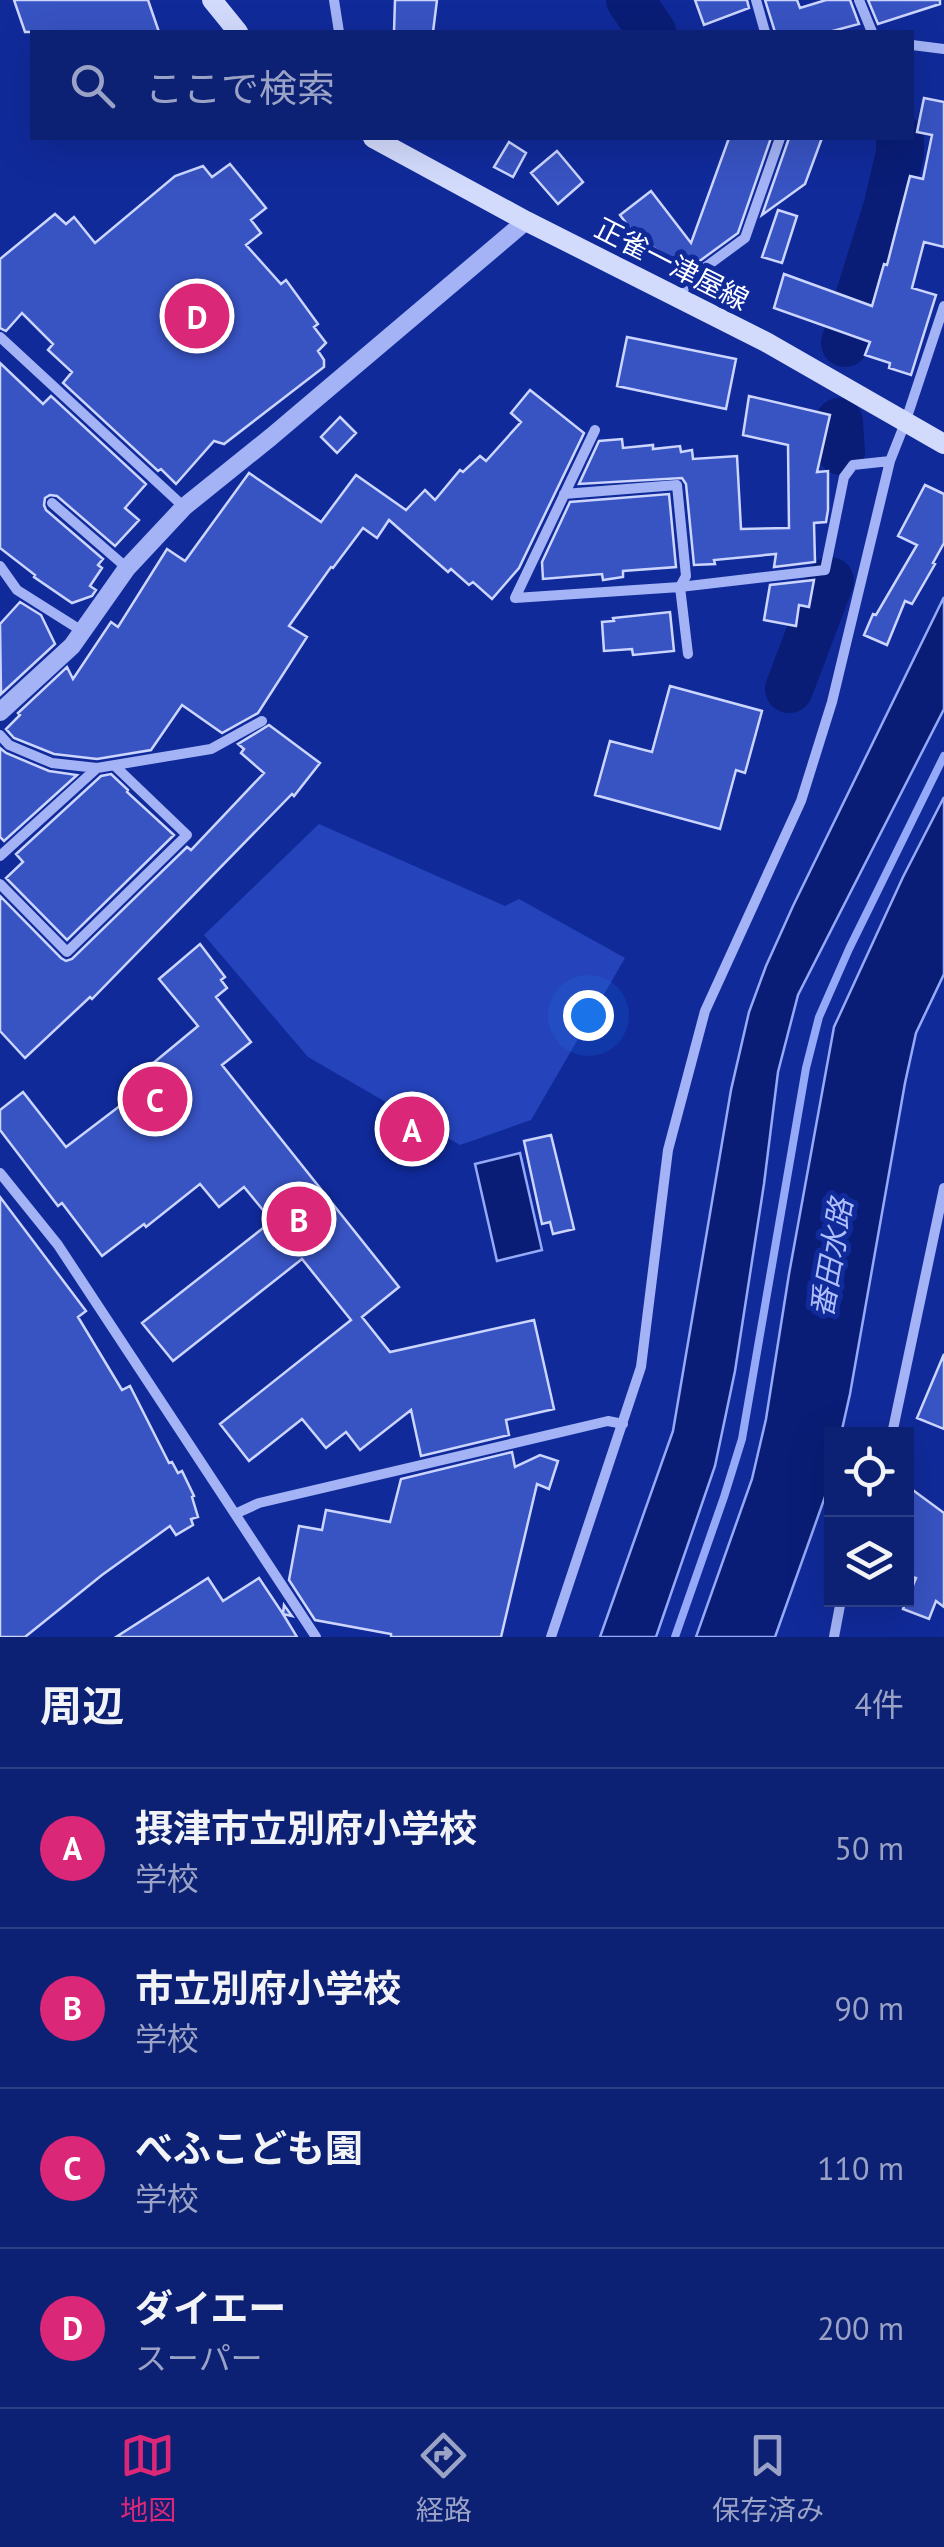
<!DOCTYPE html>
<html lang="ja">
<head>
<meta charset="utf-8">
<style>
  body { margin:0; font-family:"PT Sans","Noto Sans JP",sans-serif; background:#1a2d7c; color:#f1f3f6 }
  .controls { position:absolute; right:30px; bottom:30px; display:grid; overflow:hidden; border-radius:0px; box-shadow:0 10px 40px #0002 }
  .controls button { width:90px; height:90px; display:grid; place-items:center; padding:0; border:0; border-bottom:2px solid #2c3e86; background:#0c2074; color:#f1f3f6; font:50px sans-serif }
  .you { position:absolute; left:588px; top:1015px; width:35px; height:35px; margin:-25px; border:8px solid #fff; border-radius:50%; background:#1a73e8; box-shadow:0 0 0 15px #1a73e833 }
  .badge { display:grid; place-items:center; width:65px; height:65px; border-radius:50%; background:#db2777; color:#fff; font-size:32px; font-weight:700 }
  .pin { position:absolute; translate:-50% -50%; border:5px solid #fff; box-shadow:0 2px 10px #0006 }
  .list { margin:0; padding:0; list-style:none }
  h2 { display:flex; justify-content:space-between; align-items:center; height:130px; margin:0; padding:0 40px; font-size:42px }
  h2 small { font-size:32px; font-weight:400; color:#9aa3c5 }
  .list li { display:grid; grid-template-columns:65px 1fr auto; gap:30px; align-items:center; box-sizing:border-box; height:160px; padding:0 40px; border-top:2px solid #2c3e86 }
  .list b { display:block; font-size:38px; white-space:nowrap }
  .list p { margin:0; font-size:32px; white-space:nowrap; color:#9aa3c5 }
  .list em { font-size:32px; font-style:normal; color:#9aa3c5 }
  .icon { flex:none; width:55px; height:55px; fill:none; stroke:currentColor; stroke-width:2; stroke-linecap:round; stroke-linejoin:round }
  .map { position:relative; flex:none; width:944px; height:1637px; overflow:hidden }
  .search { position:absolute; background:#0c2074; box-shadow:0 10px 40px #0002; left:30px; right:30px; top:30px; height:110px; display:flex; align-items:center; gap:25px; box-sizing:border-box; padding:0 35px; border-radius:0px; color:#9aa3c5; font-size:38px }
  .sheet { height:770px; background:#0c2074 }
  nav { display:flex; justify-content:space-around; align-items:center; box-sizing:border-box; height:140px; border-top:2px solid #2c3e86; background:#0c2074; font-size:28px; color:#9aa3c5 }
  nav a { display:grid; justify-items:center; gap:5px }
  nav .on { color:#db2777 }
  .map>svg:first-child { display:block }
  .green { fill:#2544bb }
  .water { fill:#091d76; stroke:#94aaf8; stroke-width:2.5 }
  .lines { fill:none; stroke-linecap:round; stroke-linejoin:round }
  .stream { stroke:#94aaf8; stroke-width:8 }
  .river { stroke:#091d76; stroke-width:48 }
  .building { fill:#3853c2; stroke:#cbd5fe; stroke-width:2.5 }
  .minor { stroke:#a3b3f5; stroke-width:10 }
  .tertiary { stroke:#a3b3f5; stroke-width:18 }
  .secondary { stroke:#d3dbfd; stroke-width:20 }
  .labels { text-anchor:middle; stroke-width:10; stroke-linejoin:round; paint-order:stroke }
  .street-label { font-size:28px; fill:#fff; stroke:#102a9a }
  .water-label { font-size:30px; font-style:italic; fill:#afbffb; stroke:#102a9a }
</style>
</head>
<body>
<div class="map">
<svg width="944" height="1637" viewBox="0 0 944 1637">
  <rect width="100%" height="100%" fill="#102a9a"/>
  <path class="green" d="M319,824l186,82 14,-7 106,59 -94,162 -71,25 -152,-88 -104,-122z"/>
  <path class="water" d="M944,597v112l-146,286 -20,77 -14,112 -29,187 -20,95 -59,171h-56l73,-206 58,-341 18,-78 17,-46 27,-60z
    M944,797v177l-28,59 -11,50 -55,311 -9,40h-9l-1,46 -56,157h-79l56,-158 14,-60 23,-145 45,-247 69,-150z
    M520,1153l22,97 -45,11 -22,-97z"/>
  <g class="lines">
    <path class="stream" d="M675,1637l49,-140 18,-58 64,-371 13,-51 30,-68 95,-193"/>
    <path class="river" d="M630,0l22,32
      M845,343l43,-138 12,-52v-15
      M839,422l2,29
      M789,689l41,-108"/>
  </g>
  <path class="building" d="M14,0h134l11,32h-134z
    M395,0h42l-4,32h-39z
    M695,0h52l2,8 -45,17z
    M765,0h32l3,8 26,-8h24l9,24 -30,8h-54z
    M868,0h72v4l-62,20z
    M924,98l20,4v145l-20,-5 -12,46 24,7 -25,80 -22,-7 1,-5 -25,-8 5,-13 -96,-34 10,-34 88,32 12,-42 3,1 23,-89 13,3 9,-44 -15,-3z
    M729,138h42l-33,95 -59,43 4,-11 -46,-27 -17,-23 31,-24 40,52z
    M789,138h33l-17,46 -43,31z
    M509,142l17,11 -13,24 -19,-10z
    M557,151l26,31 -25,22 -27,-31z
    M230,164l36,44 -15,12 10,13 -15,12 35,39 5,-4 32,44 -4,3 12,16 -8,8 6,9v7l-100,77 -10,-3 -38,43 -15,-15 -3,2 -95,-88 9,-11 -24,-22 5,-6 -31,-31 -16,18 -6,-3v-69l55,-45 11,10 8,-7 21,26 80,-67 28,-10 9,11z
    M778,210l19,6 -15,47 -20,-6z
    M627,337l109,22 -10,50 -109,-23z
    M0,363l43,41 8,-8 95,88 -21,24 14,12 -24,26 -58,-50 -7,-1 -5,3 -1,7 2,5 57,49 -5,6 4,3 -12,18 6,4 -4,6 -20,7 -38,-26 1,-2 -35,-27z
    M530,390l54,43 -65,135 -27,31 -19,-17 -4,3 -18,-16 -3,3 -59,-52 -12,18 -14,-10 -30,40 -2,-1 -42,59 18,11 -49,76 -36,20 -40,-28 -31,45 -54,9 -43,-5 -40,-16 -8,-9 14,-14 -2,-2 49,-46 6,12 38,-57 7,5 49,-78 18,12 64,-88 72,49 35,-47 50,35 19,-20 10,10 25,-30 3,2 17,-16 6,5 35,-39 -10,-9z
    M749,396l81,19 -13,57 11,-1v39l-2,12 -12,1 1,39 -41,5 2,-13 -62,6 1,4 -21,1 -8,-81 -4,-6 -103,6 20,-43 23,-2 1,9 30,-3v4l27,-3 1,6 11,-2 1,9 44,-3 4,73 48,-1 -1,-83 -45,-10z
    M340,417l16,16 -19,20 -16,-16z
    M925,485l19,9v49l-11,20 2,1 -23,40 -7,-3 -18,44 -23,-10 9,-21 3,1 41,-70 -19,-9z
    M669,494l7,73 -53,4v6l-20,3 -1,-6 -59,5 -1,-17 28,-60z
    M814,580l-5,27 -10,-2 -3,21 -32,-6 6,-35z
    M20,602l21,13 14,29 -54,50 -1,-70z
    M670,612l4,39 -41,4 -1,-6 -28,2 -2,-29 12,-1 -1,-3z
    M670,686l92,25 -17,62 -9,-3 -16,59 -125,-34 15,-54 42,11z
    M269,725l51,38 -26,33 -2,-2 -200,205 -2,-2 -65,61 -25,-27v-135l61,62 5,3 6,-2 115,-112 4,3 73,-77 -23,-20 3,-4 -6,-5z
    M0,748l6,5 43,18 28,4 -73,66 -4,-4z
    M111,774l17,16 -1,2 47,43 -107,105 -61,-62 17,-16 -7,-8 85,-78z
    M200,944l25,33 -4,3 6,8 -11,9 35,45 -29,23 177,222 -37,30 28,35 144,-32 20,89 -48,11 3,15 -88,21 -10,-46 -51,40 -14,-18 -20,16 -24,-29 -53,42 -29,-37 131,-104 -49,-61 -129,102 -31,-38 130,-102 -28,-34 -25,20 -19,-23 -54,43 -2,-3 -42,32 -40,-53 -4,3 -58,-76v-20l23,-18 43,55 59,-45 -4,-6 22,-17 -3,-5 58,-48 -39,-47z
    M551,1135l23,94 -21,5 -3,-12 -8,2 -18,-83z
    M0,1197l86,114 -8,6 44,73 8,-4 39,77 3,-1 6,11 4,-2 12,25 -2,1 6,20 -7,2 2,6 -17,10 -6,-9 -68,49 -77,62h-25z
    M944,1354v75l-27,-11z
    M512,1452l3,15 25,-12 18,6 -9,28 -12,-5 -36,153h-110v-3l-76,-14 -26,-40 10,-54 23,4 4,-20 64,12 11,-43z
    M906,1485l38,28v94l-8,-6 -7,18 -26,-10 13,-31 -10,-3z
    M208,1578l15,23 36,-23 24,36 1,-9 8,11 -9,-2 14,23h-181z"/>
  <g class="lines">
    <path class="minor" d="M334,0l5,32
      M756,0l9,32
      M859,0l13,32
      M912,45l32,4
      M678,297l14,-20 53,-39 35,-100
      M0,337l184,170
      M595,430l-80,168 165,-11 145,-17 19,-93 9,-12 37,-4
      M564,494l113,-9 9,91 -6,11 8,67
      M52,503l75,65
      M0,566l17,24 65,41
      M0,735l9,10 43,18 45,5 114,-19 51,-28
      M0,856l97,-88
      M0,884l67,68 120,-117 -72,-69
      M0,1173l58,72 258,392
      M892,1434l52,-246
      M235,1514l24,-11 349,-82 15,3
      M551,1637l90,-270 27,-217 37,-139 96,-210 31,-99 58,-241 15,-38 39,-117
      M834,1637l7,-37"/>
    <path class="tertiary" d="M0,712l72,-66 55,-78 57,-61 87,-70 255,-216"/>
    <path class="secondary" d="M212,0l26,32
      M373,138l153,83 240,121 178,102"/>
  </g>
  <g class="labels">
    <g class="street-label">
      <text transform="translate(672 264) rotate(27)" y="10">正雀一津屋線</text>
    </g>
    <g class="water-label">
      <text transform="translate(832 1258) rotate(-80)" y="10">番田水路</text>
    </g>
  </g>
</svg>
<div class="controls">
<button><svg class="icon" aria-label="locate" viewBox="0 0 24 24"><circle cx="12" cy="12" r="6"/><path d="M12 2v4M12 18v4M2 12h4M18 12h4"/></svg></button>
<button><svg class="icon" aria-label="layers" viewBox="0 0 24 24"><path d="M12 4l9 5-9 5-9-5zM3 14l9 5 9-5"/></svg></button>
</div>
<div class="you"></div>
<div class="pin badge" style="left:412px;top:1129px">A</div>
<div class="pin badge" style="left:299px;top:1219px">B</div>
<div class="pin badge" style="left:155px;top:1099px">C</div>
<div class="pin badge" style="left:197px;top:316px">D</div>
<div class="search"><svg class="icon" aria-label="search" viewBox="0 0 24 24"><circle cx="10" cy="10" r="6"/><path d="M15 15l6 6"/></svg>ここで検索</div>
</div>
<section class="sheet">
<h2>周辺<small>4件</small></h2>
<ul class="list">
<li><span class="badge">A</span><div><b>摂津市立別府小学校</b><p>学校</p></div><em>50 m</em></li>
<li><span class="badge">B</span><div><b>市立別府小学校</b><p>学校</p></div><em>90 m</em></li>
<li><span class="badge">C</span><div><b>べふこども園</b><p>学校</p></div><em>110 m</em></li>
<li><span class="badge">D</span><div><b>ダイエー</b><p>スーパー</p></div><em>200 m</em></li>
</ul>
</section>
<nav>
<a class="on"><svg class="icon" aria-label="map" viewBox="0 0 24 24"><path d="M3 6l6-2 6 2 6-2v14l-6 2-6-2-6 2zM9 4v14M15 6v14"/></svg>地図</a>
<a><svg class="icon" aria-label="directions" viewBox="0 0 24 24"><path d="M12 3l9 9-9 9-9-9zM9 14v-3h6M13 9l2 2-2 2"/></svg>経路</a>
<a><svg class="icon" aria-label="saved" viewBox="0 0 24 24"><path d="M7 4h10v16l-5-4-5 4z"/></svg>保存済み</a>
</nav>
</body>
</html>
